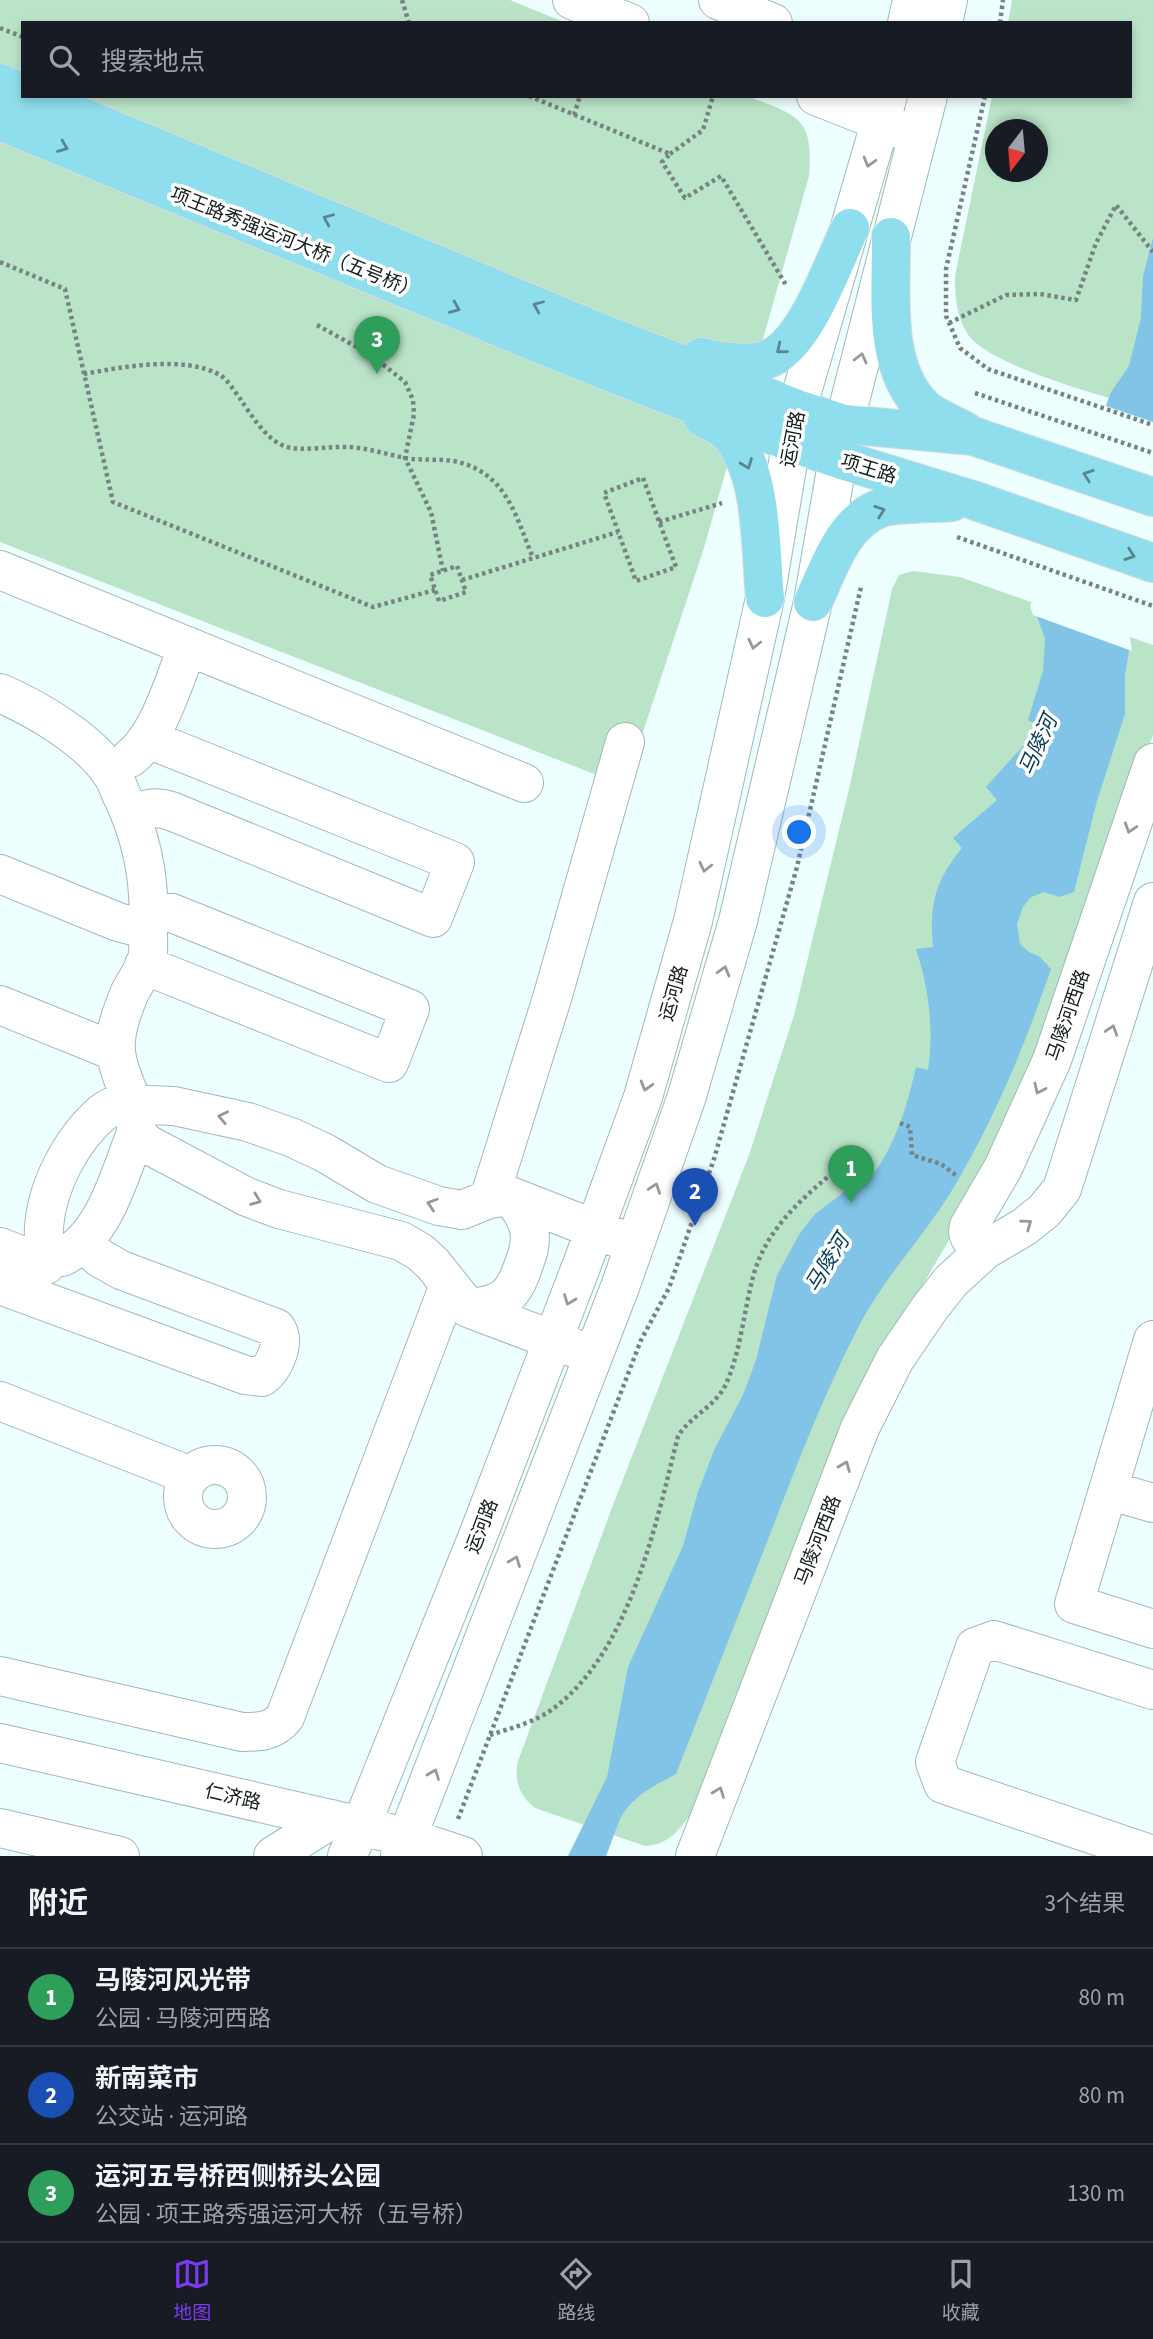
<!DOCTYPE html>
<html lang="zh">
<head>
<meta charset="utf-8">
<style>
  body { margin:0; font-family:"Source Sans 3","Noto Sans SC",sans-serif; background:#20242c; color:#f1f3f6 }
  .compass { position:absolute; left:985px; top:119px; width:63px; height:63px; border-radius:50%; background:#171b24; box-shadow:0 4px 10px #0003; rotate:196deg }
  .you { position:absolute; left:800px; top:833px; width:24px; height:24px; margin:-18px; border:5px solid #fff; border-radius:50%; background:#1a73e8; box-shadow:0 0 0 10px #1a73e833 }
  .badge { display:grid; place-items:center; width:46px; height:46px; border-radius:50%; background:#7c3aed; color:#fff; font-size:23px; font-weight:700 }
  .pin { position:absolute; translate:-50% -58px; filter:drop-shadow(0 2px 4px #0008) }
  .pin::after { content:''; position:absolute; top:37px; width:24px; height:21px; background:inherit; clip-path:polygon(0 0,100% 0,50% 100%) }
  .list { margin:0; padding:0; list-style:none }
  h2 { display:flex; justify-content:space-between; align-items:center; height:91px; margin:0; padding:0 28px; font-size:30px }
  h2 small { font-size:23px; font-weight:400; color:#9ea1a6 }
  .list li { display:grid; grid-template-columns:46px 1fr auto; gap:21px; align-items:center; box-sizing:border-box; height:98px; padding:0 28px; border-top:2px solid #363941 }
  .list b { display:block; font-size:26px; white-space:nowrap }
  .list p { margin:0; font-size:23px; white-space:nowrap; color:#9ea1a6 }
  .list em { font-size:23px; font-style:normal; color:#9ea1a6 }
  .icon { flex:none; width:38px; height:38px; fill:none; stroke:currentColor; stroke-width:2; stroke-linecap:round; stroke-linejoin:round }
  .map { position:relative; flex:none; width:1153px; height:1856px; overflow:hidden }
  .search { position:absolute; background:#171b24; box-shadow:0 4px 10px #0003; left:21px; right:21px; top:21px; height:77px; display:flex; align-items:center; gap:18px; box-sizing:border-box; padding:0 24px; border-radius:0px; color:#9ea1a6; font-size:26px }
  .sheet { height:385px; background:#171b24 }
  nav { display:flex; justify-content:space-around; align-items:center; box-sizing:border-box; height:98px; border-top:2px solid #363941; background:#171b24; font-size:19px; color:#9ea1a6 }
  nav a { display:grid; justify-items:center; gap:4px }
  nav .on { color:#7c3aed }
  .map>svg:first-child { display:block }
  .green { fill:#bae4c8; fill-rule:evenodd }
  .water { fill:#81c4e7 }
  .pier { fill:#edfffe }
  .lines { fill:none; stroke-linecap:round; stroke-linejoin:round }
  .minor-casing { stroke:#a3b8b7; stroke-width:40 }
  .major-casing { stroke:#d9dbdb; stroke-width:40 }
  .path { stroke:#778383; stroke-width:4.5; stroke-dasharray:3.5 3.5; stroke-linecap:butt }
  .minor { stroke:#fff; stroke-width:38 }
  .major { stroke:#8fdeed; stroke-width:38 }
  .oneway { stroke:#58878f }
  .oneway2 { stroke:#959999 }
  .labels { text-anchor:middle; stroke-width:7; stroke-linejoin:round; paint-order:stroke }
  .street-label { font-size:19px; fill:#141c1c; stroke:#fff }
  .water-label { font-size:21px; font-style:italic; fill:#003a51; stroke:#fff }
</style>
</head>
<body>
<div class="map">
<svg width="1153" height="1856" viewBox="0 0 1153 1856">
  <rect width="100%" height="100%" fill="#edfffe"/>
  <path class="green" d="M0,0h510l56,23h-543v73h724c50,20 67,20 62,80l-105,372 -79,238 -625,-244z
    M1012,0h141v411c-41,-13 -165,-44 -186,-78 -11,-18 -12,-37 -12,-57l37,-180h138v-73h-122zM996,130h42v42h-42z
    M913,571l47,6 193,68v90l-108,317 -46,102 -96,165 -213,496c-12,17 -23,30 -45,31l-110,-38c-16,-13 -21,-27 -17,-47l95,-256 136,-350 45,-140 56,-230 42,-196 7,-14z"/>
  <path class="water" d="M1153,238v318l-26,82 2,12 -4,25v39l-28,87 -23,91 -15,5 -15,-5 -13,5 -8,10 -6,17 3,20 9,8 11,5 11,12c-26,76 -56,149 -97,218 -28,47 -67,87 -93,135 -36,69 -64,142 -92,215 -31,79 -62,158 -93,237 -21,11 -45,23 -56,45 -5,12 -9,25 -14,37h-38l39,-79 21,-110 55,-121 15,-54 17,-44 28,-53 13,-35 21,-85 23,-42 15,-19 50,-38 5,3c25,-33 37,-72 46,-112l12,3c6,-42 1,-81 -12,-121l17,-2c-4,-42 2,-66 29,-99l-9,-10 44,-38 -11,-13 54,-60 -12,-7 15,-49 2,-32 -12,-34 78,-213 18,-26 12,-48 2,-42z"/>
  <path class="pier" d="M1103,405l50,17v145l-23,71 2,13 -99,-36 -3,-9z"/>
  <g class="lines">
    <g class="minor-casing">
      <path id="minor" d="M572,0l58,23
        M718,0l55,23
        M907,23l5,-23
        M943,23l5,-23
        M816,96l86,34
        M0,570l524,213
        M0,693c37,16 88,46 111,80 5,7 8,17 12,25 20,42 28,88 25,134 0,9 1,19 -1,27 -3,11 -12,23 -17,33 -23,54 -16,65 5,117
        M130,758c29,-22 44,-78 58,-112
        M132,817c14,-9 22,-11 39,-6l262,107 22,-56 -307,-123
        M0,874l118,48 30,8
        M144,965l245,98 21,-54 -238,-96h-23
        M0,1005l116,47
        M489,1199l64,-204 72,-253
        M0,1247l46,18c-1,-12 -3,-25 -2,-38 3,-41 27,-87 58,-114 8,-6 19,-11 29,-15
        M985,1250c-9,-7 -20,-11 -16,-24l34,-58 49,-108 101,-297
        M62,1257c42,-20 58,-83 74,-124
        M0,1285l245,90 17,2c13,-10 24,-36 14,-49l-155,-58 -21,-12 -17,-15
        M468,1308c37,-3 46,-13 57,-47 4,-10 6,-22 4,-32 -3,-13 -11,-23 -19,-33
        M1153,1340l-79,264 79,25
        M577,1349l-109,-41 -35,-44 -13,-12 -19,-11 -122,-32 -32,-12 -100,-53 -11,-11 -1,-24 13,-4 26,1 74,16 45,16 32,15 52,31 62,22 23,4 27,-11 21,-3 110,43
        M0,1401l191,75
        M183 1497a32 32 0 1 1 64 0a32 32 0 1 1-64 0Z
        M1108,1490l45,13
        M0,1676l242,56c17,0 31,0 43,-15l164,-432
        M1153,1690l-159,-50 -19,7 -40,115 8,22 210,71
        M0,1743l361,83 48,12 54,18
        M0,1828l120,28
        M273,1856l59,-37
        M347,1856l14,-30 118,-293 105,-274 59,-162 50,-176 72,-323 32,-189 91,-313
        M400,1856l220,-569 66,-188 52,-178 75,-319 31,-178 84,-328
        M695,1856l165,-428 35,-69 34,-50 22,-28 34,-31 39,-23 20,-16 18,-22 91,-287"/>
    </g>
    <g class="major-casing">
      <path id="major" d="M0,83l23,10
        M32,96l569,237 196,76 47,15 129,12 180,61
        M0,121l589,243 201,78 49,17 134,41 180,63
        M891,237c1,54 -10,128 32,170 11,10 29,17 42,24
        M701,357c22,5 55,11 75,-2 33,-21 57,-91 74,-127
        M703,418c8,4 18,8 24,14 37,37 33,116 38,166
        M813,602c16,-34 30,-81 68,-94 17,-5 52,-4 71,-6"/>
    </g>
    <path class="path" d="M402,0l7,23
      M1000,23l3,-23
      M0,28l23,9
      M529,96l141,58 -8,8 23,36 36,-22 65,109
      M985,96l-39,173v47l14,32 28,21 165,56
      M574,115l6,-19
      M670,154l33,-24 10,-34
      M0,262l65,27 48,213 260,105 62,-17
      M949,323l57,-28 34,-1 36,6 20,-57 20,-38 37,47
      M317,325l54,30 34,27 8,18 1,14 -9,44 26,54 12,59
      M84,374c38,-7 100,-19 136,1 8,5 15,17 21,25 10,15 25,39 43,46 16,6 46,0 64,1 20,1 38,7 57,11 17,3 36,0 53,4 49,12 58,55 75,96
      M975,393l178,60
      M643,478l33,89 -40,14 -32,-88z
      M659,522l63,-19
      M957,537l196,69
      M457,566l9,26 -27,9 -9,-26z
      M462,580l156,-48
      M900,1123l10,4 2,28 29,9 16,12
      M490,1735c21,-7 46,-13 64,-27 76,-57 102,-184 124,-272 13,-20 36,-29 47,-50 15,-31 19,-75 28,-109 14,-53 56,-84 96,-118
      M458,1819l183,-479 28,-52 45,-129 83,-292 64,-280"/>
    <use href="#minor" class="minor"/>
    <use href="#major" class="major"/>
  </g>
  <defs><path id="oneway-chevron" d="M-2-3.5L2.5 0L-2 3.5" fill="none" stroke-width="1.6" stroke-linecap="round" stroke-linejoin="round" transform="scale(1.75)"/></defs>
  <g class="oneway">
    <use href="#oneway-chevron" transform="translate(63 147) rotate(22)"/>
    <use href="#oneway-chevron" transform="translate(328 219) rotate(-157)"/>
    <use href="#oneway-chevron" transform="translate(538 306) rotate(-157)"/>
    <use href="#oneway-chevron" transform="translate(455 308) rotate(22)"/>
    <use href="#oneway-chevron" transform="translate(781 349) rotate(141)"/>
    <use href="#oneway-chevron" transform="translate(747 464) rotate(69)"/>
    <use href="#oneway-chevron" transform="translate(1088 475) rotate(-161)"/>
    <use href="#oneway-chevron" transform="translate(880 511) rotate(-19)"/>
    <use href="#oneway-chevron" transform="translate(1130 555) rotate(19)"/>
  </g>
  <g class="oneway2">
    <use href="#oneway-chevron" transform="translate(869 162) rotate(106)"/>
    <use href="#oneway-chevron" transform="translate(861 358) rotate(-76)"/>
    <use href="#oneway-chevron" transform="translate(754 644) rotate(103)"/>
    <use href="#oneway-chevron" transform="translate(1130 828) rotate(108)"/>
    <use href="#oneway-chevron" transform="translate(705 867) rotate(103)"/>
    <use href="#oneway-chevron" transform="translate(724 971) rotate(-74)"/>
    <use href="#oneway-chevron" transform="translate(1112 1030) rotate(-72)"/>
    <use href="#oneway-chevron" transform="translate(646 1086) rotate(106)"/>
    <use href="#oneway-chevron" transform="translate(1039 1089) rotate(115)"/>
    <use href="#oneway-chevron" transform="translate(223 1117) rotate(-168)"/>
    <use href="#oneway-chevron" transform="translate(655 1188) rotate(-71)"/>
    <use href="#oneway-chevron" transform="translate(256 1200) rotate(21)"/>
    <use href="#oneway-chevron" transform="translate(432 1204) rotate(-162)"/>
    <use href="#oneway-chevron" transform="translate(1027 1224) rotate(-36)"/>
    <use href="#oneway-chevron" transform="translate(569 1300) rotate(111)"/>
    <use href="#oneway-chevron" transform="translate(845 1466) rotate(-68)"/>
    <use href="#oneway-chevron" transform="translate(515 1561) rotate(-69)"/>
    <use href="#oneway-chevron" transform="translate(434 1774) rotate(-69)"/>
    <use href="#oneway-chevron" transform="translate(719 1792) rotate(-69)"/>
  </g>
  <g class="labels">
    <g class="street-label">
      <text transform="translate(295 242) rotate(22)" y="7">项王路秀强运河大桥（五号桥）</text>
      <text transform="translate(792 439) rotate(-79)" y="7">运河路</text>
      <text transform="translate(869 468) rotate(17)" y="7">项王路</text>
      <text transform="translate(673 993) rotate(-74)" y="7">运河路</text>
      <text transform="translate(1067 1015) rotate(-71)" y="7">马陵河西路</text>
      <text transform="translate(481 1526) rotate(-69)" y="7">运河路</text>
      <text transform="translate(817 1540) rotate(-69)" y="7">马陵河西路</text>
      <text transform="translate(233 1796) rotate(13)" y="7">仁济路</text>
    </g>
    <g class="water-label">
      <text transform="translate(1038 745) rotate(-66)" y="7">马陵河</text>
      <text transform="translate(827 1263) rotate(-58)" y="7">马陵河</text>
    </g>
  </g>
</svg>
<svg class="compass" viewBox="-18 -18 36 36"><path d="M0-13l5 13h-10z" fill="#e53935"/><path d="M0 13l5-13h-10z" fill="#9ea1a6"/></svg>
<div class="you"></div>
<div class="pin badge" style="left:851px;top:1203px;background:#2e9e5b">1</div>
<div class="pin badge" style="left:695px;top:1226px;background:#1a4fb4">2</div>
<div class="pin badge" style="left:377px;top:374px;background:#2e9e5b">3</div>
<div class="search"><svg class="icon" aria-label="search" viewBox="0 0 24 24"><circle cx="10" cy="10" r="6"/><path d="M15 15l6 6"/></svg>搜索地点</div>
</div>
<section class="sheet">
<h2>附近<small>3个结果</small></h2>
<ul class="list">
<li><span class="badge" style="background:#2e9e5b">1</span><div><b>马陵河风光带</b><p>公园 · 马陵河西路</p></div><em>80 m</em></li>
<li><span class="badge" style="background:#1a4fb4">2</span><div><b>新南菜市</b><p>公交站 · 运河路</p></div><em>80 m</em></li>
<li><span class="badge" style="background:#2e9e5b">3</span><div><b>运河五号桥西侧桥头公园</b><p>公园 · 项王路秀强运河大桥（五号桥）</p></div><em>130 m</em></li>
</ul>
</section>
<nav>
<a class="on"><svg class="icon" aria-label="map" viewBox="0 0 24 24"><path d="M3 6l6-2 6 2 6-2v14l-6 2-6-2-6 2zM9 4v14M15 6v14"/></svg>地图</a>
<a><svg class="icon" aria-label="directions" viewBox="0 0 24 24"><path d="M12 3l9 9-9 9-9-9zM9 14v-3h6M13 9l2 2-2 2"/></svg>路线</a>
<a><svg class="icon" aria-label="saved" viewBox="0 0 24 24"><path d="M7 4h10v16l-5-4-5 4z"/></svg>收藏</a>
</nav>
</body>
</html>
